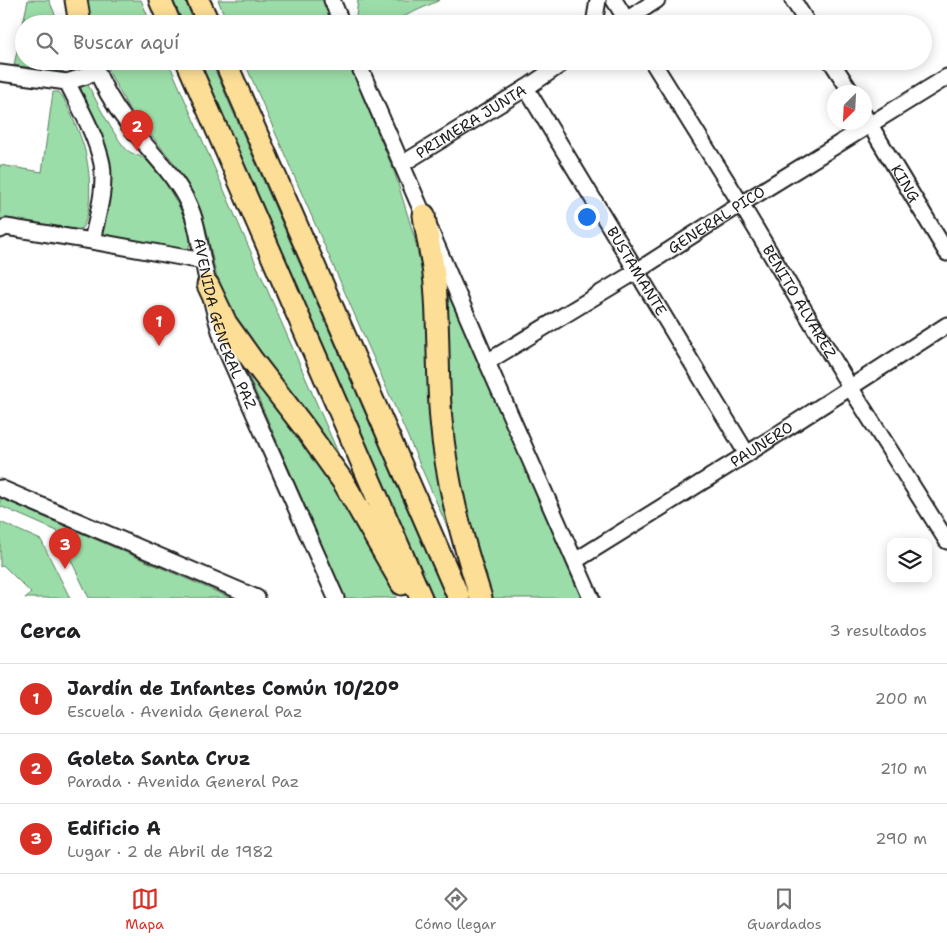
<!DOCTYPE html>
<html lang="es">
<head>
<meta charset="utf-8">
<style>
  body { margin:0; font-family:"Shantell Sans",sans-serif; background:#f6f6f6; color:#202124 }
  .controls { position:absolute; right:15px; bottom:15px; display:grid; overflow:hidden; border-radius:10px; box-shadow:0 2px 12px #0003 }
  .controls button { width:45px; height:45px; display:grid; place-items:center; padding:0; border:0; border-bottom:1px solid #e0e0e0; background:#fff; color:#202124; font:25px sans-serif }
  .compass { position:absolute; left:827px; top:85px; width:45px; height:45px; border-radius:50%; background:#fff; box-shadow:0 2px 12px #0003; rotate:204deg }
  .you { position:absolute; left:586px; top:216px; width:18px; height:18px; margin:-12px; border:4px solid #fff; border-radius:50%; background:#1a73e8; box-shadow:0 0 0 8px #1a73e833 }
  .badge { display:grid; place-items:center; width:32px; height:32px; border-radius:50%; background:#d93025; color:#fff; font-size:16px; font-weight:700 }
  .pin { position:absolute; translate:-50% -41px; filter:drop-shadow(0 1px 2px #0008) }
  .pin::after { content:''; position:absolute; top:26px; width:18px; height:15px; background:inherit; clip-path:polygon(0 0,100% 0,50% 100%) }
  .list { margin:0; padding:0; list-style:none }
  h2 { display:flex; justify-content:space-between; align-items:center; height:65px; margin:0; padding:0 20px; font-size:21px }
  h2 small { font-size:16px; font-weight:400; color:#757577 }
  .list li { display:grid; grid-template-columns:32px 1fr auto; gap:15px; align-items:center; box-sizing:border-box; height:70px; padding:0 20px; border-top:1px solid #e0e0e0 }
  .list b { display:block; font-size:19px; white-space:nowrap }
  .list p { margin:0; font-size:16px; white-space:nowrap; color:#757577 }
  .list em { font-size:16px; font-style:normal; color:#757577 }
  .icon { flex:none; width:28px; height:28px; fill:none; stroke:currentColor; stroke-width:2; stroke-linecap:round; stroke-linejoin:round }
  .map { position:relative; flex:none; width:947px; height:598px; overflow:hidden }
  .search { position:absolute; background:#fff; box-shadow:0 2px 12px #0003; left:15px; right:15px; top:15px; height:55px; display:flex; align-items:center; gap:12px; box-sizing:border-box; padding:0 18px; border-radius:28px; color:#757577; font-size:19px }
  .sheet { height:275px; background:#fff }
  nav { display:flex; justify-content:space-around; align-items:center; box-sizing:border-box; height:70px; border-top:1px solid #e0e0e0; background:#fff; font-size:14px; color:#757577 }
  nav a { display:grid; justify-items:center; gap:2px }
  nav .on { color:#d93025 }
  .map>svg:first-child { display:block }
  .green { fill:#9bdda8; stroke:#5c7c62 }
  .lines { fill:none; stroke-linecap:round; stroke-linejoin:round }
  .minor-casing { stroke:#1c1c1c; stroke-width:19 }
  .highway-casing { stroke:#1c1c1c; stroke-width:25 }
  .minor { stroke:#fff; stroke-width:15 }
  .highway { stroke:#fcde96; stroke-width:21 }
  .labels { text-anchor:middle; stroke-width:4; stroke-linejoin:round; paint-order:stroke }
  .street-label { font-size:15px; fill:#1c1c1c; stroke:#fff }
</style>
</head>
<body>
<div class="map">
<svg width="947" height="598" viewBox="0 0 947 598">
  <rect width="100%" height="100%" fill="#fff"/>
  <filter id="ink" filterUnits="userSpaceOnUse"><feTurbulence type="fractalNoise" baseFrequency=".02" numOctaves="2"/><feDisplacementMap in="SourceGraphic" scale="10" xChannelSelector="R" yChannelSelector="G"/><feConvolveMatrix kernelMatrix="1 2 1 2 8 2 1 2 1" color-interpolation-filters="sRGB"/></filter>
  <g filter="url(#ink)">
    <path class="green" d="M28,0h21l10,24h-35v37h47c-1,4 -3,8 -7,10 -8,3 -40,-4 -50,-6z
      M84,0h57l10,24h-62z
      M173,0h12l10,24h-11z
      M218,0h105l10,24h-105z
      M358,0h82l-53,24h-32z
      M103,61h65l181,417 -94,-125 -28,-49 -11,-30 -10,-46 -13,-35 -19,-30 -46,-56z
      M200,61h11l235,537h-12z
      M244,61h104l47,113 19,62 14,62 24,240z
      M83,85h5c11,21 22,44 37,63 6,7 16,7 23,13 13,13 55,75 38,91l-79,-15 -5,-5 -8,-112 -13,-31z
      M53,92h6l4,5c7,15 15,31 20,47 7,21 11,66 -1,84l-5,2 -65,-11 -12,2v-56l42,7z
      M448,288l133,310h-92l-20,-67 -22,-122 -2,-114z
      M243,363l55,67 58,90 40,78h-51z
      M0,498l231,100h-142l-32,-67 -57,-25z
      M0,522l41,18 29,58h-45l6,-5 -28,-28 -3,2z"/>
    <g class="lines">
      <g class="minor-casing">
        <g id="minor">
          <path d="M332,0l10,24"/>
          <path d="M614,0l15,24"/>
          <path d="M793,0l15,24"/>
          <path d="M594,24l4,-24"/>
          <path d="M620,24l37,-24"/>
          <path id="s1" d="M93,61c8,22 21,45 35,63 21,27 45,48 60,79 9,18 11,38 15,58 6,30 13,60 23,89l110,248"/>
          <path d="M357,61l130,301 104,236"/>
          <path id="s2" d="M652,61l89,143 109,183 97,154"/>
          <path d="M831,61l20,31"/>
          <path d="M0,73l67,9 19,-6 10,-6"/>
          <path d="M67,82c13,26 29,53 35,82 4,25 -5,53 -10,77"/>
          <path id="s3" d="M526,88l221,366"/>
          <path id="s4" d="M864,115l83,138"/>
          <path id="s5" d="M402,164l124,-76 40,-27"/>
          <path d="M0,230l6,-3 86,14 111,20"/>
          <path id="s6" d="M487,362l150,-91 104,-67 206,-127"/>
          <path d="M0,488l257,110"/>
          <path id="s7" d="M575,561l172,-107 200,-129"/>
        </g>
      </g>
      <g class="highway-casing">
        <path id="highway" d="M76,0l4,24
          M160,0l10,24
          M198,0l11,24
          M187,61l234,537
          M225,61l234,537
          M424,215c3,23 9,45 11,68 4,46 2,91 6,137 5,61 21,119 40,178
          M208,285l18,38 27,38 51,66 40,56 58,101"/>
      </g>
      <use href="#minor" class="minor"/>
      <use href="#highway" class="highway"/>
    </g>
  </g>
  <g class="labels">
    <g class="street-label">
      <text dy="5" stroke="none"><textPath href="#s5" startOffset="81">PRIMERA JUNTA</textPath></text>
      <text dy="5" stroke="none"><textPath href="#s4" startOffset="80">KING</textPath></text>
      <text dy="5" stroke="none"><textPath href="#s6" startOffset="270">GENERAL PICO</textPath></text>
      <text dy="5" stroke="none"><textPath href="#s3" startOffset="214">BUSTAMANTE</textPath></text>
      <text dy="5" stroke="none"><textPath href="#s2" startOffset="282">BENITO ÁLVAREZ</textPath></text>
      <text dy="5" stroke="none"><textPath href="#s1" startOffset="298">AVENIDA GENERAL PAZ</textPath></text>
      <text dy="5" stroke="none"><textPath href="#s7" startOffset="220">PAUNERO</textPath></text>
    </g>
  </g>
</svg>
<div class="controls">
<button><svg class="icon" aria-label="layers" viewBox="0 0 24 24"><path d="M12 4l9 5-9 5-9-5zM3 14l9 5 9-5"/></svg></button>
</div>
<svg class="compass" viewBox="-18 -18 36 36"><path d="M0-13l5 13h-10z" fill="#e53935"/><path d="M0 13l5-13h-10z" fill="#757577"/></svg>
<div class="you"></div>
<div class="pin badge" style="left:159px;top:346px">1</div>
<div class="pin badge" style="left:137px;top:151px">2</div>
<div class="pin badge" style="left:65px;top:569px">3</div>
<div class="search"><svg class="icon" aria-label="search" viewBox="0 0 24 24"><circle cx="10" cy="10" r="6"/><path d="M15 15l6 6"/></svg>Buscar aquí</div>
</div>
<section class="sheet">
<h2>Cerca<small>3 resultados</small></h2>
<ul class="list">
<li><span class="badge">1</span><div><b>Jardín de Infantes Común 10/20°</b><p>Escuela · Avenida General Paz</p></div><em>200 m</em></li>
<li><span class="badge">2</span><div><b>Goleta Santa Cruz</b><p>Parada · Avenida General Paz</p></div><em>210 m</em></li>
<li><span class="badge">3</span><div><b>Edificio A</b><p>Lugar · 2 de Abril de 1982</p></div><em>290 m</em></li>
</ul>
</section>
<nav>
<a class="on"><svg class="icon" aria-label="map" viewBox="0 0 24 24"><path d="M3 6l6-2 6 2 6-2v14l-6 2-6-2-6 2zM9 4v14M15 6v14"/></svg>Mapa</a>
<a><svg class="icon" aria-label="directions" viewBox="0 0 24 24"><path d="M12 3l9 9-9 9-9-9zM9 14v-3h6M13 9l2 2-2 2"/></svg>Cómo llegar</a>
<a><svg class="icon" aria-label="saved" viewBox="0 0 24 24"><path d="M7 4h10v16l-5-4-5 4z"/></svg>Guardados</a>
</nav>
</body>
</html>
